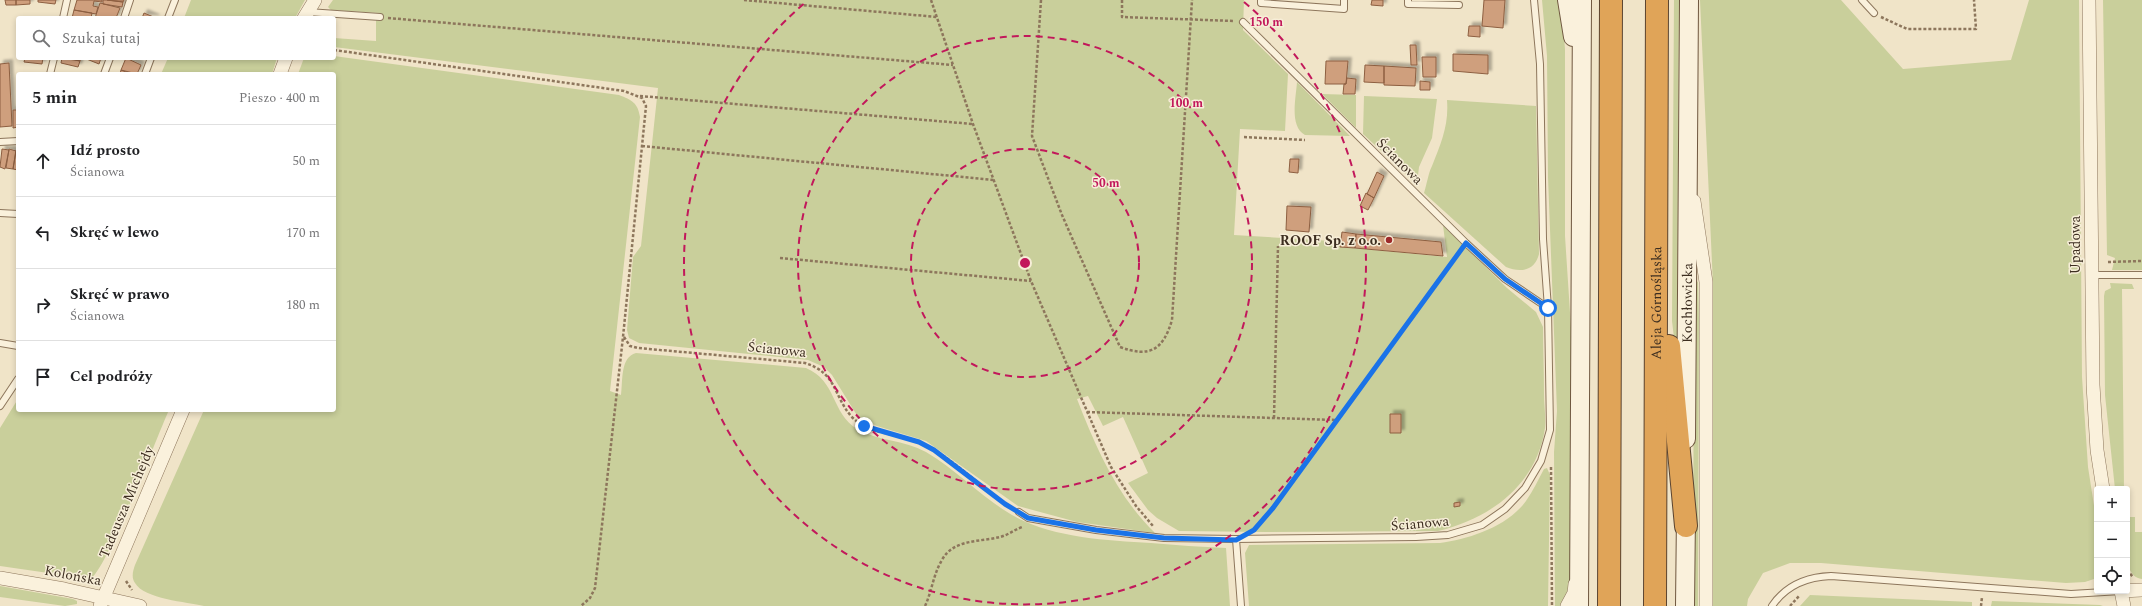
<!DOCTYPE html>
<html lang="pl">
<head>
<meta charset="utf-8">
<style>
  body { margin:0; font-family:Spectral,serif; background:#f2f2f2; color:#202124 }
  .controls { position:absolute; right:12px; bottom:12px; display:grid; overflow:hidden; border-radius:4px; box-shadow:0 2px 6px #0003 }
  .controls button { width:36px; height:36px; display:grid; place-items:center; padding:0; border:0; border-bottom:1px solid #e0e0e0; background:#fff; color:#202124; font:20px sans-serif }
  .stop { position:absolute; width:12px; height:12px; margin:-9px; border:3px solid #1a73e8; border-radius:50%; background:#fff }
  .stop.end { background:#1a73e8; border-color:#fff; box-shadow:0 1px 4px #0008 }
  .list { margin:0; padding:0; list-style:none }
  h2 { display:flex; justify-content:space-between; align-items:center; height:52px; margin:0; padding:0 16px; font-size:17px }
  h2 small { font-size:13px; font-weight:400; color:#757577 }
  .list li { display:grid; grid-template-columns:26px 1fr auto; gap:12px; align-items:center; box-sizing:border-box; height:72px; padding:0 16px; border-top:1px solid #e0e0e0 }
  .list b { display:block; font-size:15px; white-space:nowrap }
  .list p { margin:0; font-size:13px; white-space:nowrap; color:#757577 }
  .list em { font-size:13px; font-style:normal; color:#757577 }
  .icon { flex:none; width:22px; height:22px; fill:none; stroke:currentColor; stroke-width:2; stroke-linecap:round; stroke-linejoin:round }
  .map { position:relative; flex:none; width:2142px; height:606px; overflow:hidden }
  .search { position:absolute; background:#fff; box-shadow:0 2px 6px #0003; left:16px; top:16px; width:320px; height:44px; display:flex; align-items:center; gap:10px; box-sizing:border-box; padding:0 14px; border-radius:4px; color:#757577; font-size:15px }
  .panel { position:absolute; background:#fff; box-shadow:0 2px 6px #0003; left:16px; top:72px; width:320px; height:340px; border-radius:4px }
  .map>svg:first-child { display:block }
  .green { fill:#c9cf9b }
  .building { fill:#cf9f7d; stroke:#8d5f41; filter:url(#shadow) }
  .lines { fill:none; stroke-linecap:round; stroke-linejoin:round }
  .lane-casing { stroke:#8d765c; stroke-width:8 }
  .street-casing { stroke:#8d765c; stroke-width:14 }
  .secondary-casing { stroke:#6f573f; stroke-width:20 }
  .highway-casing { stroke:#5b4430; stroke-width:24 }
  .path { stroke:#8d765c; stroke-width:2.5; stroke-dasharray:3 2; stroke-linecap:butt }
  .lane { stroke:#faf1dc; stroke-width:6 }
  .street { stroke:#faf1dc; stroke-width:13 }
  .secondary { stroke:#faf1dc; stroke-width:18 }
  .highway { stroke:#e0a458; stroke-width:22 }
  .route { stroke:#1a73e8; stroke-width:5 }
  .ring { fill:none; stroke:#c2185b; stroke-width:2; stroke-dasharray:7 5 }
  .poi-dot { fill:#9e2a2b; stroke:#f7eed8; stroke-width:1.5 }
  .labels { text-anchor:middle; stroke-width:3; stroke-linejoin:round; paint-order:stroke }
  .street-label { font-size:14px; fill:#3d2e20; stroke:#f7eed8 }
  .poi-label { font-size:14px; font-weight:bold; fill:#3d2e20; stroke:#f7eed8; text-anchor:end }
  .centre { fill:#c2185b; stroke:#f7eed8; stroke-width:2 }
  .ring-label { font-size:12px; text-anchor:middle; font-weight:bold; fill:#c2185b; stroke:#f7eed8; stroke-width:3; stroke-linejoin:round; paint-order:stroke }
</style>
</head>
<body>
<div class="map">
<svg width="2142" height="606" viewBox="0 0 2142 606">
  <defs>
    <filter id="shadow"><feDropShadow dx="3.5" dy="-3.5" stdDeviation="1" flood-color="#0004"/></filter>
  </defs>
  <rect width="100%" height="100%" fill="#f0e4c8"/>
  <path class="green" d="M191,0h114l-10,18h-111z
    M333,0h911l-1,30 45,44 -3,57 -45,-2 -6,106 98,6v5l115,11 -4,-32 64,63 29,24 7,15c0,22 1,45 1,67 0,11 2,23 1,34 -8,56 -55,91 -107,103l-172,1 -87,-1 -22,-13 -9,-8 -20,-27 20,-10 -25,-56 -20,9 -15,-30 -11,3c19,49 40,97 78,134l-78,-11 -59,-16 -92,-65 -49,-15 -19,-9 -26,-42 -8,-8 -16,-7 -169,-17 -10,-5 -2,-8 6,-73 8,-11 17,-158 -324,-41v-9l42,3v-21h4v-7l-49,-3 -3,-3z
    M1542,0h19l4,49v187l7,107 -1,238 -8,22 -3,3h-5l-1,-154 3,-41 -9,-234 -1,-121z
    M1674,0h5l-2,339 -3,-1 -2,-17z
    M1700,0h141l62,69 108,-9 18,-60h50l3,377 6,90 9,58v53l-12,4 -19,1 -245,-20h-31l-27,10 -15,26 -1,7h-34v-321z
    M2103,0h39v270h-30l3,-12 -8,-3z
    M334,56l285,39c13,5 19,8 21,22l-30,274 11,4c2,-14 -1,-38 15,-42l170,15c31,13 25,45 51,61 21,12 47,11 69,23 31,18 55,45 86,63 41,23 93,25 139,28 25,2 50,4 75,5l4,58h-1026c-17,-4 -60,-7 -69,-23 -4,-6 -2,-12 0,-18l69,-155h130v-336h-36l6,-16h30z
    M168,58h109l-5,16h-111z
    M1297,82l53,54 -45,-1c-16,-9 -9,-37 -8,-53z
    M1322,94l34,1v33z
    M1364,96l73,3 -5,39 -13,29 -2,17 -54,-50z
    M1447,100l89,6 3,148c-4,17 -19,19 -33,13l-82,-74c3,-9 4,-19 8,-27 9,-23 17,-41 15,-66z
    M1696,281l2,1 1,37 -1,287h-5l1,-324z
    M2110,283l22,1 2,5h-12l2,200h-9l-10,-94 -1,-99 1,-5 6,-3z
    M18,399v11h151c-12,26 -62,160 -79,169l-90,-13v-138z
    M1547,468l3,7 -2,131h-299l-4,-53 4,-8 191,-2c29,-4 67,-16 86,-42 7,-10 12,-21 18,-32z
    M2127,517h8v15h7v47c-22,-2 -15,-46 -15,-62z
    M0,586l73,13 4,2v3l-12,2 -65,-9z
    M1810,595l162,7v4h-172z
    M1992,601l108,4 3,1h-112z"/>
  <path class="building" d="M5,0h11v5h-10z
    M16,0h14v4l-14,1z
    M38,0h18l-1,4 -17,-2z
    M77,0h25v2l-8,-1 -1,5 5,1 -2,7 -22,-4z
    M103,0h4l16,2 -1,5 -19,-3z
    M107,0h17l-1,2z
    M1372,0h11v6l-12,-1z
    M1484,0h21l-2,28 -21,-2z
    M100,3l20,5 -4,10h-21z
    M74,10l18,3 -1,5h-19z
    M144,13l12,5h-14z
    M1469,26h11v11l-12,-1z
    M1410,45h6l1,20h-6z
    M1453,54l35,1v19l-35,-3z
    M1422,57h14v20h-13z
    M25,58h18l-1,6 -18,-2z
    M62,58l18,3 -2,6 -17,-4z
    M68,58h13l-1,3z
    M84,58h17l-2,6z
    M126,58l15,7 -4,9 -16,-4z
    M1326,61h22l-2,23h-21z
    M9,63l3,63 -12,1v-63z
    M1365,65l19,1v17l-20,-1z
    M1384,66l32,2 -1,18 -31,-1z
    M121,70l10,4h-11z
    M1347,78l9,1 -1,15h-12l1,-10h2z
    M1420,81l10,1v8h-10z
    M13,110h5v17l-5,1z
    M2,149l7,1 -4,19 -5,-2z
    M9,149l7,2 -3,18 -7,-1z
    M16,150l2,1v19l-5,-1z
    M1290,159h9l-1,14 -9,-1z
    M1377,172l7,4 -10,22 -7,-4z
    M1366,193l8,5 -6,12 -8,-4z
    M1287,206l24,1 -2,25 -23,-2z
    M1342,232l14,2 -1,14 -15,-1z
    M1356,234l85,8 2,14 -88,-8z
    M1390,414h11v19h-11z
    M1460,502v4l-6,1v-4z"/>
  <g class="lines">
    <g class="lane-casing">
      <path id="lane" d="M1261,0v3l83,6v-9
        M1408,0v4l51,1
        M1862,0l12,13
        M308,12l72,5
        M63,18l4,-18
        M124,18l6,-18
        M168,18l7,-18
        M1243,22l223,221 39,36 43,29
        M50,74l4,-16
        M104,74l6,-16
        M145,74l6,-16
        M0,142l18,-1
        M0,213l18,1
        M2092,275h50
        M0,343l18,3
        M0,406l18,-27
        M1019,512l9,6 68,12 68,8 72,1 180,-2 32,-2 34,-10 23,-16 20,-21 16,-27 9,-31 -2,-122 -5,-69 -3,-175 -6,-64
        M1236,539l5,67
        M1772,606c14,-21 35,-29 59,-30l240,18 50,-3"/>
    </g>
    <g class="street-casing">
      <path id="street" d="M2089,0l4,385 4,65 6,39
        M304,18l11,-18
        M280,74l6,-16
        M1694,201l12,81v324
        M0,578l64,11 76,17
        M2121,591l21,-1
        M2121,591l3,15
        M100,606l83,-196
        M1567,606l7,-13 1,-9"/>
    </g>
    <g class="secondary-casing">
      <g id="secondary">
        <path d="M1567,0l6,37"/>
        <path id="s1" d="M1686,439l3,-439"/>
        <path d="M1579,606l3,-606"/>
        <path d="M1685,606l1,-93"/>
      </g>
    </g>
    <g class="highway-casing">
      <g id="highway">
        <path d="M1669,346l17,180"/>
        <path d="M1609,606l2,-606"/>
        <path id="s2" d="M1655,606l2,-606"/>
      </g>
    </g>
    <path class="path" d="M744,0l193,17
      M931,0l42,124 58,157 80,186 25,39 17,20
      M1041,0l-9,136 30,79 58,132c30,11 43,3 52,-27l20,-320
      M1122,0v17l112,4
      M1881,17l26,12h69l-2,-29
      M388,18l565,47
      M334,50l290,41 18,7 4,8 -23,231 -28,251 -5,10 -9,8
      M640,96l333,28
      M1244,137l61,3
      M642,146l352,34
      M780,258l251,23
      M2108,262l34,-1
      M624,337l6,9 8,2 167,15c32,10 28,32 46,53 17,19 47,17 68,26 34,15 61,46 92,65
      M1087,412l249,8
      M1274,418l4,-172
      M1551,467l1,139
      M1256,528l17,-20 187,-257
      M2127,570l6,7
      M126,581l6,9
      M925,606c7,-15 8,-31 17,-46 11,-21 38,-18 58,-23 8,-2 14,-7 22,-10
      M1790,606l9,-10
      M1981,606l1,-9"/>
    <use href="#lane" class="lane"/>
    <use href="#street" class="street"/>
    <use href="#secondary" class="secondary"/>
    <use href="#highway" class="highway"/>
  </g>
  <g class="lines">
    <path class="route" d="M864,426l55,16 15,8 71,54 23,14 68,12 68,8 72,2 18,-10 19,-22 193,-265 39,36 43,29"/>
  </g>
  <g class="ring">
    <circle cx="1025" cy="263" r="114"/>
    <circle cx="1025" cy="263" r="227"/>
    <path d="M1244 2A341 341 0 1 1 806 2"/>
  </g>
  <circle class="poi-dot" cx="1389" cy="240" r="4"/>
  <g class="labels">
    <g class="street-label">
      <text transform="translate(1400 161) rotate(45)" y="5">Ścianowa</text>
      <text transform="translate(2075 245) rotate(-90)" y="5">Upadowa</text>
      <text dy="5" stroke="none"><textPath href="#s2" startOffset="303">Aleja Górnośląska</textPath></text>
      <text dy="5" stroke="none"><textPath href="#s1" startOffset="136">Kochłowicka</textPath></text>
      <text transform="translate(777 349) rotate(6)" y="5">Ścianowa</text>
      <text transform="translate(126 502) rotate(-67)" y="5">Tadeusza Michejdy</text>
      <text transform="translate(1420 523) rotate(-5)" y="5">Ścianowa</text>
      <text transform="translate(73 575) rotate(11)" y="5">Kolońska</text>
    </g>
    <g class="poi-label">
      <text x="1381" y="245">ROOF Sp. z o.o.</text>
    </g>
  </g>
  <circle cx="1025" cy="263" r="6" class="centre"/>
  <g class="ring-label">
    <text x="1266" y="26">150 m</text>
    <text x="1186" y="107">100 m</text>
    <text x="1106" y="187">50 m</text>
  </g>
</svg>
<div class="controls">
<button>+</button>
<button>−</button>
<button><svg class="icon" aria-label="locate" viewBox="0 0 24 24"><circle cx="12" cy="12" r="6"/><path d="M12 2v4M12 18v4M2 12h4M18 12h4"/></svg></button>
</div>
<div class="stop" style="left:1548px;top:308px"></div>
<div class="stop end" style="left:864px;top:426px"></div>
<div class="search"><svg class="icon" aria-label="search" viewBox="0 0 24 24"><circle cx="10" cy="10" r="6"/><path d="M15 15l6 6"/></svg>Szukaj tutaj</div>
<section class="panel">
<h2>5 min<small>Pieszo · 400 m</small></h2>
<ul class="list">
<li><svg class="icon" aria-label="ahead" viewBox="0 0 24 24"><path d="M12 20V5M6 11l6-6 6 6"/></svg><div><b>Idź prosto</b><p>Ścianowa</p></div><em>50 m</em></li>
<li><svg class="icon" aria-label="left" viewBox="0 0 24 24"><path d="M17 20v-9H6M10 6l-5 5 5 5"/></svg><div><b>Skręć w lewo</b></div><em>170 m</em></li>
<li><svg class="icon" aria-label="right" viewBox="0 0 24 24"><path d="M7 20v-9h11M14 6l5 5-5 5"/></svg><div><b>Skręć w prawo</b><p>Ścianowa</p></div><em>180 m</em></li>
<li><svg class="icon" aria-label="arrive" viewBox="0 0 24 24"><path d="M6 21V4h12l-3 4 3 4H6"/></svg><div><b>Cel podróży</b></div></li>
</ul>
</section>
</div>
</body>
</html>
